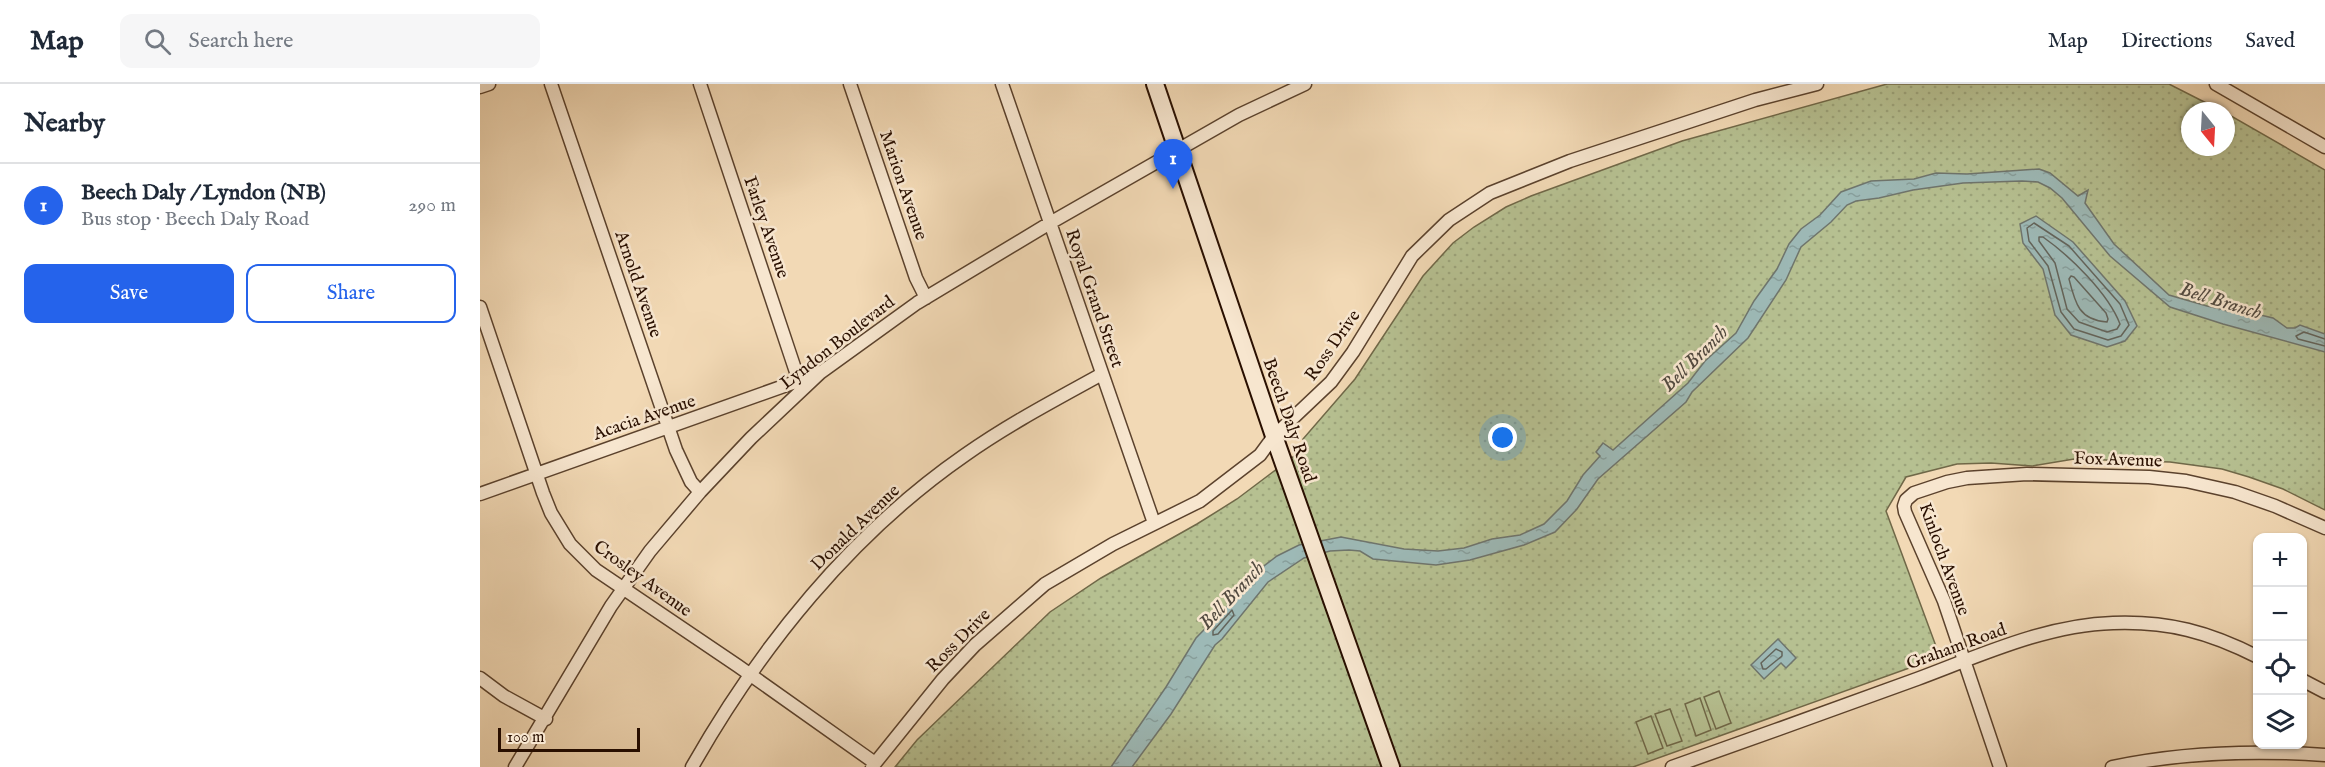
<!DOCTYPE html>
<html lang="en">
<head>
<meta charset="utf-8">
<style>
  body { margin:0; font-family:"IM FELL English",serif; background:#f6f6f7; color:#1f2937 }
  .controls { position:absolute; right:18px; bottom:18px; display:grid; overflow:hidden; border-radius:12px; box-shadow:0 2px 4px #0004 }
  .controls button { width:54px; height:54px; display:grid; place-items:center; padding:0; border:0; border-bottom:2px solid #e0e1e3; background:#fff; color:#1f2937; font:30px sans-serif }
  .compass { position:absolute; left:1701px; top:18px; width:54px; height:54px; border-radius:50%; background:#fff; box-shadow:0 2px 4px #0004; rotate:162deg }
  .scale { position:absolute; left:18px; bottom:15px; width:142px; box-sizing:border-box; padding-left:6px; border:3px solid #290f00; border-top:0; font-size:16px; line-height:21px; white-space:nowrap; color:#290f00; -webkit-text-stroke:4px #f7e6cf; paint-order:stroke }
  .you { position:absolute; left:1023px; top:354px; width:21px; height:21px; margin:-15px; border:4px solid #fff; border-radius:50%; background:#1a73e8; box-shadow:0 0 0 9px #1a73e833 }
  .badge { display:grid; place-items:center; width:39px; height:39px; border-radius:50%; background:#2563eb; color:#fff; font-size:20px; font-weight:700 }
  .pin { position:absolute; translate:-50% -50px; filter:drop-shadow(0 2px 3px #0008) }
  .pin::after { content:''; position:absolute; top:32px; width:21px; height:18px; background:inherit; clip-path:polygon(0 0,100% 0,50% 100%) }
  .list { margin:0; padding:0; list-style:none }
  h2 { display:flex; justify-content:space-between; align-items:center; height:78px; margin:0; padding:0 24px; font-size:26px }
  h2 small { font-size:20px; font-weight:400; color:#747a83 }
  .list li { display:grid; grid-template-columns:39px 1fr auto; gap:18px; align-items:center; box-sizing:border-box; height:84px; padding:0 24px; border-top:2px solid #e0e1e3 }
  .list b { display:block; font-size:22px; white-space:nowrap }
  .list p { margin:0; font-size:20px; white-space:nowrap; color:#747a83 }
  .list em { font-size:20px; font-style:normal; color:#747a83 }
  .actions { display:flex; gap:12px; padding:18px 24px }
  .actions a { flex:1; padding:14px 0; border:2px solid #2563eb; border-radius:12px; text-align:center; font-size:21px; color:#2563eb }
  .actions .main { background:#2563eb; color:#fff }
  .icon { flex:none; width:33px; height:33px; fill:none; stroke:currentColor; stroke-width:2; stroke-linecap:round; stroke-linejoin:round }
  .map { position:relative; flex:none; width:1845px; height:683px; overflow:hidden }
  header { display:flex; align-items:center; gap:36px; box-sizing:border-box; height:84px; padding:0 30px; background:#fff; border-bottom:2px solid #e0e1e3 }
  header strong { font-size:28px }
  nav { display:flex; gap:33px; margin-inline-start:auto; font-size:21px }
  .search { width:420px; height:54px; background:#f6f6f7; display:flex; align-items:center; gap:15px; box-sizing:border-box; padding:0 21px; border-radius:12px; color:#747a83; font-size:22px }
  main { display:flex }
  aside { flex:1; background:#fff }
  .map>svg:first-child { display:block }
  .grass { fill:url(#grass-dots); stroke:#706848; stroke-width:1.5 }
  .garden { fill:#b6c091; stroke:#706848; stroke-width:1.5 }
  .water { fill:url(#water-ripples); stroke:#6f756d; stroke-width:1.5 }
  .lines { fill:none; stroke-linecap:round; stroke-linejoin:round }
  .shore { stroke:#63645b; stroke-width:1.5 }
  .street-casing { stroke:#5b422d; stroke-width:15 }
  .secondary-casing { stroke:#290f00; stroke-width:20 }
  .street { stroke:#f7e6cf; stroke-width:12 }
  .secondary { stroke:#f7e6cf; stroke-width:16 }
  .labels { text-anchor:middle; stroke-width:5; stroke-linejoin:round; paint-order:stroke }
  .street-label { font-size:18px; fill:#290f00; stroke:#f7e6cf }
  .water-label { font-size:20px; font-style:italic; fill:#524a40; stroke:#f7e6cf }
</style>
</head>
<body>
<header>
<strong>Map</strong>
<div class="search"><svg class="icon" aria-label="search" viewBox="0 0 24 24"><circle cx="10" cy="10" r="6"/><path d="M15 15l6 6"/></svg>Search here</div>
<nav><a>Map</a><a>Directions</a><a>Saved</a></nav>
</header>
<main>
<aside>
<h2>Nearby<small></small></h2>
<ul class="list">
<li><span class="badge">1</span><div><b>Beech Daly / Lyndon (NB)</b><p>Bus stop · Beech Daly Road</p></div><em>290 m</em></li>
</ul>
<div class="actions"><a class="main">Save</a><a>Share</a></div>
</aside>
<div class="map">
<svg width="1845" height="683" viewBox="0 0 1845 683">
  <defs>
    <pattern id="grass-dots" width="8" height="8" patternUnits="userSpaceOnUse" patternTransform="scale(1.5)"><rect width="8" height="8" fill="#b6c091"/><path d="M2 2h.1M6 6h.1" fill="none" stroke="#9ca47b" stroke-width="1.8" stroke-linecap="round"/></pattern>
    <pattern id="water-ripples" width="26" height="14" patternUnits="userSpaceOnUse" patternTransform="scale(1.5)"><rect width="26" height="14" fill="#9db9b6"/><path d="M2 4q2-2 4 0t4 0M15 11q2-2 4 0t4 0" fill="none" stroke="#879e9b"/></pattern>
  </defs>
  <rect width="100%" height="100%" fill="#f2d9b5"/>
  <filter id="stains"><feTurbulence type="fractalNoise" baseFrequency=".00333" numOctaves="4"/><feColorMatrix values="0 0 0 0 .2 0 0 0 0 .09 0 0 0 0 .02 0 0 0 .5 -.17"/></filter>
  <radialGradient id="worn" r=".72"><stop offset=".6" stop-color="#630" stop-opacity="0"/><stop offset="1" stop-color="#630" stop-opacity=".3"/></radialGradient>
  <path class="grass" d="M1407,0h282l53,27h-32v36h36v-34l99,57v340l-42,-21 -34,-12 -27,-8 -52,-7 -96,-3 -42,7 -41,-3 -34,1 -51,13 -20,34 54,146 -307,110h-738l22,-27 133,-128 51,-34 96,-54 40,-25 65,-49 1,-11 52,-60 68,-103 30,-33 21,-16 32,-20 25,-11 151,-55z"/>
  <path class="garden" d="M1239,607l12,32 -15,6 -12,-32z
    M1220,614l11,32 -15,6 -11,-32z
    M1190,625l12,32 -15,5 -12,-32z
    M1171,632l12,32 -15,6 -12,-32z"/>
  <path class="water" d="M1559,85l11,4 28,23 10,-6 -3,13 29,41 55,51 38,11 32,7h13l21,5 14,10h8l5,-3 25,9v18l-102,-28 -53,-17 -60,-51 -48,-58 -12,-10 -12,-6 -16,-1 -59,2 -50,7 -34,8 -23,3 -9,4 -16,17 -30,25 -15,33 -38,58 -56,54 -6,10 -88,77 -21,30 -22,23 -31,13 -54,15 -34,5 -63,-6 -13,-8 -11,-1 -19,1 -26,7 -36,24 -46,57 -7,6 -44,69 -39,53h-21l55,-80 30,-49 49,-50 7,-13 25,-19 22,-11 42,-8 63,12 34,2 26,-3 28,-9 28,-4 24,-11 23,-23 16,-26 17,-19 -4,-4 7,-9 10,7 75,-67 17,-22 31,-28 18,-32 23,-32 12,-25 12,-15 19,-14 21,-23 30,-11 43,-2 22,-6 31,1z
    M1556,132l37,26 52,59 12,25 -12,15 -18,6 -36,-12 -16,-20 -12,-46 -20,-26 -3,-19z
    M1298,555l18,19 -10,10 -5,-5 -17,16 -13,-14z"/>
  <g class="lines">
    <path class="shore" d="M1554,139l35,23 51,58 9,21 -8,11 -13,4 -34,-11 -13,-17 -13,-46 -19,-25 -2,-13z
      M1559,153h4c27,19 65,56 77,87l-3,5 -10,3 -28,-10 -12,-13 -12,-46 -16,-22z
      M1591,192l3,1 32,36 2,6 -1,3c-28,-2 -32,-19 -38,-43z
      M1845,255l-21,-7 -8,4 2,3 27,7
      M752,526l2,5 -16,19 -5,1v-4z
      M1296,565l6,3v4l-16,13h-3l-2,-6z"/>
    <g class="street-casing">
      <path id="street" d="M71,0l125,366 15,32 9,10
        M220,0l99,297
        M370,0l66,194 10,20
        M522,0l152,439
        M1736,0l109,63
        M0,3l9,-3
        M0,223l63,186 8,20 19,31 26,26 142,96 137,97
        M0,410l335,-119
        M0,594l24,18 42,23
        M1822,596l23,12
        M35,683l96,-161 39,-55 50,-59 51,-54 69,-65 97,-70 133,-80 189,-108 66,-31
        M212,683c68,-120 159,-233 273,-312 44,-31 90,-55 137,-81
        M392,683l71,-88 32,-34 70,-61 68,-40 87,-43 60,-46 14,-19 57,-54 22,-30 59,-96 37,-36 41,-27 80,-32 185,-61 62,-16
        M1192,683c82,-29 163,-58 245,-88 62,-23 128,-54 196,-56 55,-2 96,9 145,34
        M1520,683l-56,-166 -39,-89 -1,-6 2,-6 8,-7 33,-11 20,-4 60,-4 122,3 37,4 49,11 40,14 50,22
        M1632,683c71,-15 141,-17 213,-12"/>
    </g>
    <g class="secondary-casing">
      <path id="secondary" d="M675,0l119,352 117,331"/>
    </g>
    <use href="#street" class="street"/>
    <use href="#secondary" class="secondary"/>
  </g>
  <g class="labels">
    <g class="street-label">
      <text transform="translate(424 101) rotate(71)" y="6">Marion Avenue</text>
      <text transform="translate(287 143) rotate(71)" y="6">Farley Avenue</text>
      <text transform="translate(159 200) rotate(71)" y="6">Arnold Avenue</text>
      <text transform="translate(615 214) rotate(71)" y="6">Royal Grand Street</text>
      <text transform="translate(357 258) rotate(-38)" y="6">Lyndon Boulevard</text>
      <text transform="translate(852 261) rotate(-55)" y="6">Ross Drive</text>
      <text transform="translate(164 333) rotate(-19)" y="6">Acacia Avenue</text>
      <text transform="translate(810 336) rotate(71)" y="6">Beech Daly Road</text>
      <text transform="translate(1638 375) rotate(2)" y="6">Fox Avenue</text>
      <text transform="translate(375 443) rotate(-44)" y="6">Donald Avenue</text>
      <text transform="translate(1465 475) rotate(70)" y="6">Kinloch Avenue</text>
      <text transform="translate(163 494) rotate(36)" y="6">Crosley Avenue</text>
      <text transform="translate(478 556) rotate(-45)" y="6">Ross Drive</text>
      <text transform="translate(1476 562) rotate(-20)" y="6">Graham Road</text>
    </g>
    <g class="water-label">
      <text transform="translate(1741 216) rotate(17)" y="7">Bell Branch</text>
      <text transform="translate(1214 274) rotate(-45)" y="7">Bell Branch</text>
      <text transform="translate(751 511) rotate(-47)" y="7">Bell Branch</text>
    </g>
  </g>
  <rect width="100%" height="100%" filter="url(#stains)"/>
  <rect width="100%" height="100%" fill="url(#worn)"/>
</svg>
<div class="controls">
<button>+</button>
<button>−</button>
<button><svg class="icon" aria-label="locate" viewBox="0 0 24 24"><circle cx="12" cy="12" r="6"/><path d="M12 2v4M12 18v4M2 12h4M18 12h4"/></svg></button>
<button><svg class="icon" aria-label="layers" viewBox="0 0 24 24"><path d="M12 4l9 5-9 5-9-5zM3 14l9 5 9-5"/></svg></button>
</div>
<svg class="compass" viewBox="-18 -18 36 36"><path d="M0-13l5 13h-10z" fill="#e53935"/><path d="M0 13l5-13h-10z" fill="#747a83"/></svg>
<div class="scale">100 m</div>
<div class="you"></div>
<div class="pin badge" style="left:693px;top:105px">1</div>
</div>
</main>
</body>
</html>
